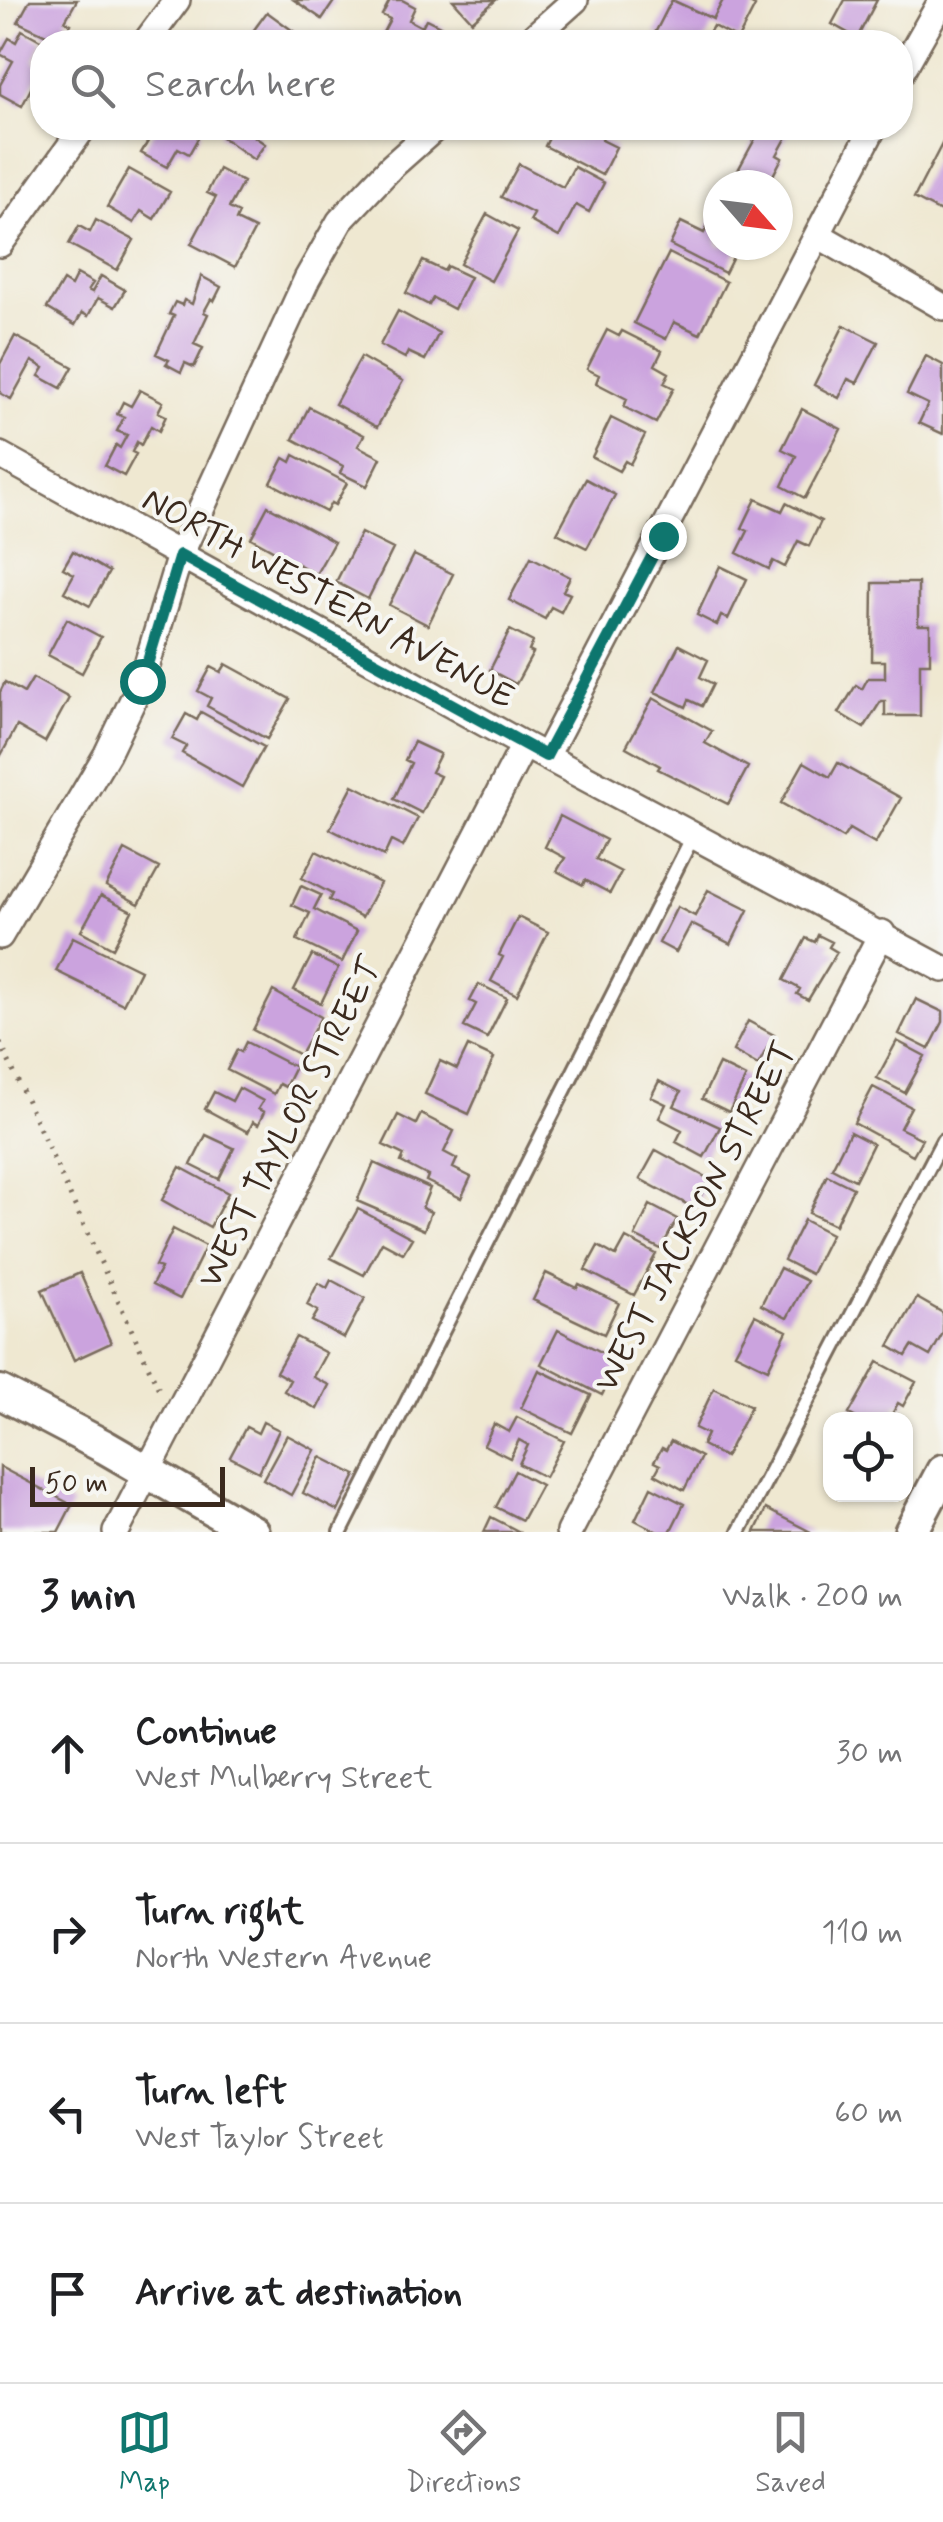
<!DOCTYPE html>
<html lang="en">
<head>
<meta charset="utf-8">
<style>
  body { margin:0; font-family:Mynerve,sans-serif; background:#f2f2f2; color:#202124 }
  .controls { position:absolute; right:30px; bottom:30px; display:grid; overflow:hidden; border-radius:20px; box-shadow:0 2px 8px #0004 }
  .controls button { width:90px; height:90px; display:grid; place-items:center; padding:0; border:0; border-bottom:2px solid #e0e0e0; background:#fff; color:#202124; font:50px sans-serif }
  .compass { position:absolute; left:703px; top:170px; width:90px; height:90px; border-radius:50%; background:#fff; box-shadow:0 2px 8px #0004; rotate:118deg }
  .scale { position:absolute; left:30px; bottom:25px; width:195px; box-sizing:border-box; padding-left:10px; border:5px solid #3b2a1e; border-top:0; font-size:28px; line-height:35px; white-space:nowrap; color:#3b2a1e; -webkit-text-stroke:8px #f6f6f2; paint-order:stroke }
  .stop { position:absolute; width:30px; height:30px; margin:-22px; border:8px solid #0f766e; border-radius:50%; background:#fff }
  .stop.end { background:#0f766e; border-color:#fff; box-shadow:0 2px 10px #0008 }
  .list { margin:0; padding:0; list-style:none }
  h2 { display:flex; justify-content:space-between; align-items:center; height:130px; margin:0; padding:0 40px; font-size:42px }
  h2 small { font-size:32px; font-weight:400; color:#757577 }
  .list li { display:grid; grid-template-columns:65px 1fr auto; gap:30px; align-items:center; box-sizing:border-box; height:180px; padding:0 40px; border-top:2px solid #e0e0e0 }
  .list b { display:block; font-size:38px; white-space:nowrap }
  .list p { margin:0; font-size:32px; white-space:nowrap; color:#757577 }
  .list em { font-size:32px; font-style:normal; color:#757577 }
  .icon { flex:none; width:55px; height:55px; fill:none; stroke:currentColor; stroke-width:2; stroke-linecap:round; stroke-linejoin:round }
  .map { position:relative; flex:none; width:943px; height:1532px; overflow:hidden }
  .search { position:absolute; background:#fff; box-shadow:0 2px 8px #0004; left:30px; right:30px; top:30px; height:110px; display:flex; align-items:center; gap:25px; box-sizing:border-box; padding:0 35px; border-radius:40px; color:#757577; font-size:38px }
  .sheet { height:850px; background:#fff }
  nav { display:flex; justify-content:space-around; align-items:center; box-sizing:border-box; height:140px; border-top:2px solid #e0e0e0; background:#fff; font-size:28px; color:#757577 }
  nav a { display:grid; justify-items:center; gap:5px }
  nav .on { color:#0f766e }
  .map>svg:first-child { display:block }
  .building { fill:#cba3de }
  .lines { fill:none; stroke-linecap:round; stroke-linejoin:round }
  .service-casing { stroke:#7a6c5d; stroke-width:18 }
  .minor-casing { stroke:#7a6c5d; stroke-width:30 }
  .tertiary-casing { stroke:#7a6c5d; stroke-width:38 }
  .path { stroke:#7a6c5d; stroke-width:5; stroke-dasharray:2.5 8; stroke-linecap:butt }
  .service { stroke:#fff; stroke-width:12 }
  .minor { stroke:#fff; stroke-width:25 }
  .tertiary { stroke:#fff; stroke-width:32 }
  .route { stroke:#0f766e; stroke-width:12 }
  .labels { text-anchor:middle; stroke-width:8; stroke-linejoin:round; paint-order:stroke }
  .street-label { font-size:35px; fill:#3b2a1e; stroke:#f6f6f2 }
</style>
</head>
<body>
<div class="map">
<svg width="943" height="1532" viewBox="0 0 943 1532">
  <rect width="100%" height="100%" fill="#f6f6f2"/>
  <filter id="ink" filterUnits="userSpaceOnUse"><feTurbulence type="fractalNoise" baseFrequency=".01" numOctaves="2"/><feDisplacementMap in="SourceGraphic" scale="20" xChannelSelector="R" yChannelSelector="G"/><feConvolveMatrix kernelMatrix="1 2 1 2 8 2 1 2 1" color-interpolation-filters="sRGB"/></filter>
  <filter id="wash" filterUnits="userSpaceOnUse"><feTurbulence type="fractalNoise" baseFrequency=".0048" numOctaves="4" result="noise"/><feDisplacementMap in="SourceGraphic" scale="40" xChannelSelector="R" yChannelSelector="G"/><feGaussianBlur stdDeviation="2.25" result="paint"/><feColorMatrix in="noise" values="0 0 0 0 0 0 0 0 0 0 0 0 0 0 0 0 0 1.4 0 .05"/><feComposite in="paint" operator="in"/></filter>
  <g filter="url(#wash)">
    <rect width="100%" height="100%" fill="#efe8d1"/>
    <g id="blocks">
      <path class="building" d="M30,0h47l-12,21 6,3 -10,18 -43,-20z
        M294,0h41l-13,19z
        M390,0h12l13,7 -6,13 13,7 4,-8 18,9 -7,14h-59l12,-23 -8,-4z
        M453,0h43l-24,21z
        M672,0l41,19 10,-19h21l11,6 -17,33 -25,-13 -9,16h-30l-19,-9z
        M845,0h32l-20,38 -25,-14z
        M267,12l33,24 -5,6h-50z
        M22,30l20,11 -8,20 8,6 -20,39 -22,-12v-9l13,-24 -13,-7 9,-16 7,4z
        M156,128h39l7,3 -13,23 -11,-6 -11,19 -26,-14z
        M224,128h37l-6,9 10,7 -11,16 -35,-25z
        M554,128h54l-6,12 14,7 -14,28 -57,-29z
        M761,128h18l10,5 -12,22 5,3 -14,27h-33l-4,-2z
        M943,142v66l-2,4 -27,-14z
        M519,164l44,23 11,-20 30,16 -15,29 -13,-7 -17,32 -29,-16 4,-7 -33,-17z
        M129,169l41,23 -16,27 -13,-8 -7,12 -27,-16z
        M219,169l24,13 -14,26 10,5 -3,7 19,9 -20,38 -44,-23 25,-47 -9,-4z
        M718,206v39h21l-14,28 -55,-28 11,-23 23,11z
        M487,214l31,17 -27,50 -31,-17z
        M96,220l38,20 -17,30 -48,-26 10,-18 11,6z
        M669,253l57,29 -26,52 -26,-12 -8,17 -32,-16z
        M423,261l21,10 3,-5 23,11 -16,32 -21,-11 -4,7 -23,-12z
        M77,274l16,9 -5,7 4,2 9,-16 24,14 -10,17 -17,-9 -10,18 -6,-3 -7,12 -28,-17 16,-27 8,5z
        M201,276l20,11 -7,14 -3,-2 -7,13 4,2 -14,30 9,4 -9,19 -9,-4 -4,9 -15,-8 3,-4 -13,-6 18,-38 -5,-2 6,-12 7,3 2,-5 8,4z
        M398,311l41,22 -14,27 -17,-8 -3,6 -25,-13z
        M844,325l34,17 -21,41 -9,-4 -9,19 -25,-13z
        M607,330l12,6 3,-5 40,20 -7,14 14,8 -5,10 10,5 -18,35 -32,-16 3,-8 -31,-16 3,-8 -12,-6z
        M15,336l58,31 -12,21 -22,-12 5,-8 -12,-7 -21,38 -11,-6v-29z
        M926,356l17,9v69l-24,-11 9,-19 -21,-10z
        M361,357l42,24 -26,46 -42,-23z
        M140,390l23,12 -5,10 8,4 -7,15 -8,-5 -10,19 -4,-3 -5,10 4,2 -12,22 -19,-10 11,-21 4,3 7,-13 -10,-4 7,-14 -7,-3 6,-12 8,4z
        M309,407l55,28 -6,11 23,12 -14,28 -27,-13 3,-7 -50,-27z
        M802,409l39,20 -36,69 -23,-12 14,-30 -14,-7z
        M611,418l34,17 -15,29 -5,-3 -6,10 -27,-14z
        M294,455l53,28 -12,22 -4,-2 -5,9 -55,-29 13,-25 7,4z
        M586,479l29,16 -28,53 -30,-15z
        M756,499l26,12 4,-8 35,18 -12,25 -11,-5 -13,26 -12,-6 -4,8 -32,-16 11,-22 -6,-3z
        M268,506l66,36 -18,32 -65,-36z
        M361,533l32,16 -25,50 -32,-17z
        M73,551l36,21 -19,34 -26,-14 10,-18 -11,-6z
        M414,555l39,19 -25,51 -39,-20z
        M531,557l39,20 -7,14 7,3 -9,18 -10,-5 -6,12 -36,-19z
        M720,566l27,13 -19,40 -7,-3 -4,9 -20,-10z
        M873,583h45v42h12v38h-10v53h-35v-15h-4l-17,27 -25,-15 17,-28 6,4 6,-11h17v-17h-13z
        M67,619l34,18 -19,36 -34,-18z
        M510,630l23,12 -4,9 4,2 -17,31 -26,-14z
        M679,645l29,15 -8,17 13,7 -11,22 -13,-6 -3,7 -31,-15z
        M226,664l64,35 -23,40 -60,-33 4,-8 -13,-7 13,-24 10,5z
        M33,678l36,20 -24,44 -28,-16 -17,31v-65l5,-10 19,11z
        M653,698l59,33 -7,12 43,24 -20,37 -70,-35 2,-3 -34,-19z
        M201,712l63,35 -22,40 -60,-34 4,-7 -14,-7 14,-25 11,6z
        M414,742l26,12 -9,18 9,4 -18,37 -28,-14 17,-36 -6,-3z
        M804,762l26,15 8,-14 63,35 -26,46 -26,-15 -6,9 -62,-35z
        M353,785l65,33 -15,29 -12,-6 -7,15 -54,-27z
        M560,816l46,24 -10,19 25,13 -11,21 -25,-13 -2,5 -26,-14 8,-13 -20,-11z
        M125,850l34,18 -20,36 -33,-18z
        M316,851l64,32 -18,34 -33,-17 3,-6 -30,-16z
        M301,886l20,9 -7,14 43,22 -15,31 -45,-22 13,-27 -18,-8z
        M708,890l40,20 -17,34 -40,-20 -15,28 -17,-9 18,-36 18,9z
        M101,895l31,16 -19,37 -32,-17z
        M518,917l30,15 -31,63 -26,-14 12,-24 -4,-2z
        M818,935l14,7 -3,5 8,5 -29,48 -11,-6 3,-5 -16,-9 22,-42 9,4z
        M73,937l67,33 -17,34 -67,-33z
        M312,955l26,13 -17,35 -27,-13z
        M479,984l28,14 -20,40 -23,-11 12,-23 -6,-3z
        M273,991l48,26 -21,38 -47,-25z
        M916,999l27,13v10l-14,27 -30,-15z
        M748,1021l26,14 -16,30 -25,-14z
        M897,1041l28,15 -20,37 -28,-15z
        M246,1042l49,25 -10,20 -6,-3 -5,10 -47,-24 10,-20 4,2z
        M468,1046l26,12 -25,56 -44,-20 15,-33 17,8z
        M719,1064l27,13 -17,35 -27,-13z
        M659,1081l22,11 -7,14 46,21 -16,30 -28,-15 6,-12 -23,-12 7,-14 -15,-7z
        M873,1087l38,20 -11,21 22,11 -9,16 -59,-32z
        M239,1088l24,13 -5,8 6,3 -6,13 -5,-3 -5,10 -43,-23 9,-17 18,9z
        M421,1114l33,17 -10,21 13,7 -4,9 18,9 -10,21 -35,-17 2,-5 -27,-14 3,-7 -21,-10 15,-30 18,9z
        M850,1132l23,12 -18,36 -23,-12z
        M206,1135l28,13 -15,31 -28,-14z
        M656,1150l53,29 -15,29 -54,-29z
        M374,1163l56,25 -8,20 9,4 -7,18 -67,-29z
        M180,1167l48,26 -18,34 -48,-27z
        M827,1175l26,13 -18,37 -26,-12z
        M650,1205l27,14 -16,30 -26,-13z
        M358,1209l54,29 -9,15 -21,-11 -18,33 -33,-17z
        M804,1220l27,14 -20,40 -27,-14z
        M173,1229l33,17 -26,53 -28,-14 9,-17 -6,-2z
        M626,1238l30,16 -22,41 -49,-25 13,-24 18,10z
        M780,1268l27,13 -20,37 -26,-13z
        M80,1273l31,70 -37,17 -32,-70z
        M546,1273l31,15 2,-4 40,19 -15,31 -71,-34z
        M331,1280l34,18 -21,40 -32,-17 6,-10 -11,-6 11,-22 9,5z
        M917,1298l26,15v20l-13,23 -18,-10 -6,10 -17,-10z
        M755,1315l32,16 -19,38 -33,-16z
        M558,1330l61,31 -17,34 -61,-31z
        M296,1337l30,16 -13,24 16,8 -12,24 -33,-18 6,-11 -14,-8z
        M878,1362l38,20 -13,24 -5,-3 -9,17h-29l-11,-6z
        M539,1370l52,25 -19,38 -51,-25z
        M714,1388l37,18 -26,51 -23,-12 5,-11 -12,-6z
        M517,1417l47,24 -19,36 -26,-13 9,-19 -9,-5 -9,18 -26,-13 10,-21 15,8z
        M263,1422l16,8 -20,42 -29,-15 16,-30 12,6z
        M287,1435l28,15 -24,45 -28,-16z
        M671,1441l30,16 -17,33 -29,-16 5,-9 -6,-3 8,-14 4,2z
        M321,1457l35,18 -18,36 -35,-18z
        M0,1467l72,38 -14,27h-58z
        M515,1471l26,14 -19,35 -26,-13z
        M651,1487l33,17 -14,28h-12l-23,-12z
        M766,1509l45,23h-56z
        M491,1517l29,15h-36z"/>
    </g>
  </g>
  <g filter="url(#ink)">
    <use href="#blocks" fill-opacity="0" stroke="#7a6c5d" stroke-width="2.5"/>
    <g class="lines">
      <g class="service-casing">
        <path id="service" d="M341,1532l353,-698
          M739,1532l204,-392"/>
      </g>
      <g class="minor-casing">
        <path id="minor" d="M146,42l31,-42
          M528,42l47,-42
          M900,74l42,-74
          M818,235l125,72
          M0,244l83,-116
          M0,455l524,290 419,224
          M546,756l327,-628
          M0,936l107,-182 35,-73 38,-126 127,-276 33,-58 51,-54 44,-39
          M116,1532l408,-787
          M569,1532l313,-599"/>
      </g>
      <g class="tertiary-casing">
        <path id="tertiary" d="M0,1392l105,55 147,85
          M911,1532l32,-61"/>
      </g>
      <path class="path" d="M0,1042l161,352"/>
      <use href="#service" class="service"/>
      <use href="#minor" class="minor"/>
      <use href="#tertiary" class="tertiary"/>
    </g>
  </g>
  <g class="lines" filter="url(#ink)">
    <path class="route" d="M142,681l38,-126 366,201 117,-220"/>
  </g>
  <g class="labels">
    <g class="street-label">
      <text transform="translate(329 597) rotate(29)" y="12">NORTH WESTERN AVENUE</text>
      <text transform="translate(289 1122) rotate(-63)" y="12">WEST TAYLOR STREET</text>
      <text transform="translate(694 1216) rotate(-62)" y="12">WEST JACKSON STREET</text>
    </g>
  </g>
</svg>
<div class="controls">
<button><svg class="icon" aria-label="locate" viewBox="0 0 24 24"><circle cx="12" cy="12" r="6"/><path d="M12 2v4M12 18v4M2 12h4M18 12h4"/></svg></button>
</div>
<svg class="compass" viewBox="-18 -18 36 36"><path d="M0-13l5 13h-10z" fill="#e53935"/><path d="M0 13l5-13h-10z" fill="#757577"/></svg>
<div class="scale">50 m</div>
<div class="stop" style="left:142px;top:681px"></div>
<div class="stop end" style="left:663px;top:536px"></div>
<div class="search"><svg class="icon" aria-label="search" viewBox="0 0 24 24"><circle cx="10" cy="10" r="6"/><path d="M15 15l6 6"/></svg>Search here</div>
</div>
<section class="sheet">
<h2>3 min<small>Walk · 200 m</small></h2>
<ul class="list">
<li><svg class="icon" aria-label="ahead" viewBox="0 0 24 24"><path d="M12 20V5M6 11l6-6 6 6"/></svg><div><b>Continue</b><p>West Mulberry Street</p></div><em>30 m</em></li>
<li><svg class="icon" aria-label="right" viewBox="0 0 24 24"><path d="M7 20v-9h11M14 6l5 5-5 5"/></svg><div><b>Turn right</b><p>North Western Avenue</p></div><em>110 m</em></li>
<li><svg class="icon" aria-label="left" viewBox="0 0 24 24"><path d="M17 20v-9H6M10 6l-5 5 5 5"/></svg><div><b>Turn left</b><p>West Taylor Street</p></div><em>60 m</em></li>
<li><svg class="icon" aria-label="arrive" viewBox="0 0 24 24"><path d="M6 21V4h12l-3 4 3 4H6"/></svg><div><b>Arrive at destination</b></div></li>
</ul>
</section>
<nav>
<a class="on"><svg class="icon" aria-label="map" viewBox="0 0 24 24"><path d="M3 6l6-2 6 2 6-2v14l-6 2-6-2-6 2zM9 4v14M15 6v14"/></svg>Map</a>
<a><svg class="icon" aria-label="directions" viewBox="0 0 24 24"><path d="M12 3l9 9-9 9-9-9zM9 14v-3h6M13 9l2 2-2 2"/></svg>Directions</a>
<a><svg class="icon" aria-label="saved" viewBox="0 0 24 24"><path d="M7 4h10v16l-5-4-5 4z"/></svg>Saved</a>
</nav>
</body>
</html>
